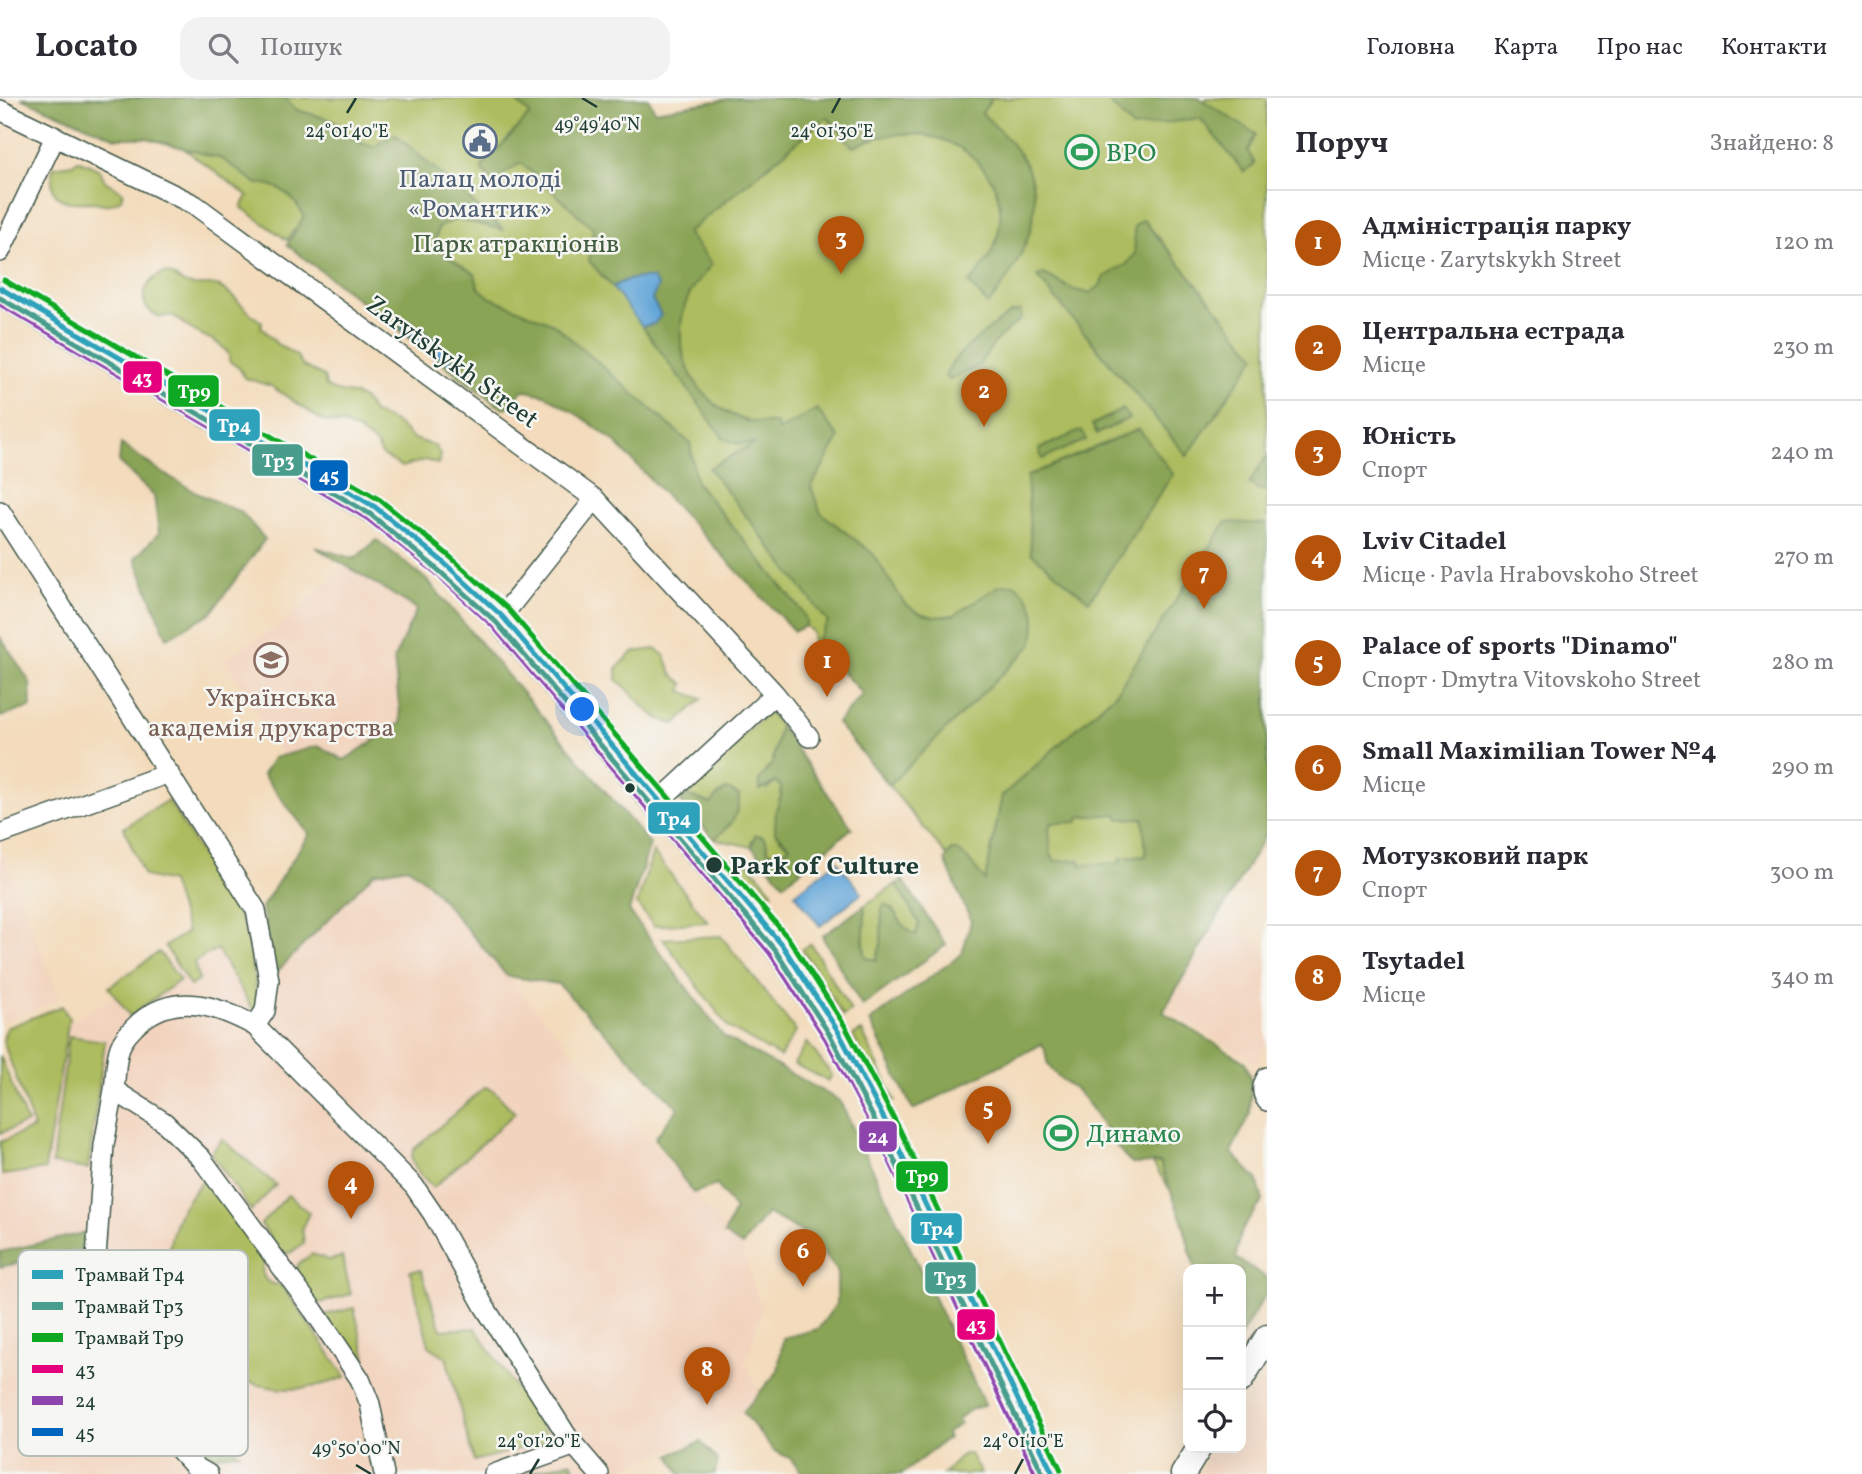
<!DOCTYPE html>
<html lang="uk">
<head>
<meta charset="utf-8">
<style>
  body { margin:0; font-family:Vollkorn,serif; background:#f2f2f3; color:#2b2b33 }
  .controls { position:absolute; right:21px; bottom:21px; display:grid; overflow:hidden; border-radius:14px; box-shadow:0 7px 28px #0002 }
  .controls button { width:63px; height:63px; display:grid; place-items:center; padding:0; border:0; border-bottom:2px solid #e1e1e2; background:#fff; color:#2b2b33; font:35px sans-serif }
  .you { position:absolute; left:583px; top:612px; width:24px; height:24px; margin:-18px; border:5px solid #fff; border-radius:50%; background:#1a73e8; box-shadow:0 0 0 10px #1a73e833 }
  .badge { display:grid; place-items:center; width:46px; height:46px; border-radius:50%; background:#b45309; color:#fff; font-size:23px; font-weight:700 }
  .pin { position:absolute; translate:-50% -58px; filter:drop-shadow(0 2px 4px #0008) }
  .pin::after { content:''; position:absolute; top:37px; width:24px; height:21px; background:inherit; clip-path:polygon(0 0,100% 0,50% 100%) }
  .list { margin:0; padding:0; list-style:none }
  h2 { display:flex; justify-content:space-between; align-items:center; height:91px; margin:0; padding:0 28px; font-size:30px }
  h2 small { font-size:23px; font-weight:400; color:#7c7c81 }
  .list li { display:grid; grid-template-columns:46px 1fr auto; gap:21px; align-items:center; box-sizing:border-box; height:105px; padding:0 28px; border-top:2px solid #e1e1e2 }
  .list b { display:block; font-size:26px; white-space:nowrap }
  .list p { margin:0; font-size:23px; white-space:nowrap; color:#7c7c81 }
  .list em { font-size:23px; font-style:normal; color:#7c7c81 }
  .icon { flex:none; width:38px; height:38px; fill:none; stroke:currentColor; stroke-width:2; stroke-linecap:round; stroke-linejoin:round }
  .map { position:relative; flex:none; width:1267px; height:1376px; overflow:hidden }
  header { display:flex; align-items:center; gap:42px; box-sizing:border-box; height:98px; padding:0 35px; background:#fff; border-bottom:2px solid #e1e1e2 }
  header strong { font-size:33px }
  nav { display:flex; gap:38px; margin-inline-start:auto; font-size:24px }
  .search { width:490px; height:63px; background:#f2f2f3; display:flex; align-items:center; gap:18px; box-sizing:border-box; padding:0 24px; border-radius:21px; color:#7c7c81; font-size:26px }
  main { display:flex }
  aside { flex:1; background:#fff }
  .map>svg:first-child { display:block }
  .built { fill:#f2d4be }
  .green { fill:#adbc5f; stroke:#667c4a; stroke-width:2 }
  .forest { fill:#8aa456; stroke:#547045; stroke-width:2; fill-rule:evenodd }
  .water { fill:#64a6d8; stroke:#427286; stroke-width:2 }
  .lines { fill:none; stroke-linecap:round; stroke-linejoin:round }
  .minor-casing { stroke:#3f5548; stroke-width:22 }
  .major-casing { stroke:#3f5548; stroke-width:27 }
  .minor { stroke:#fff; stroke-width:19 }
  .major { stroke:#fff; stroke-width:24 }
  .bus-1-casing { stroke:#f6f6f2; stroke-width:10 }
  .bus-2-casing { stroke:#f6f6f2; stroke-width:10 }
  .bus-3-casing { stroke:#f6f6f2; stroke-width:10 }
  .bus-1 { stroke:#e5007d; stroke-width:5 }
  .bus-2 { stroke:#8e44ad; stroke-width:5 }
  .bus-3 { stroke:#0065bd; stroke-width:5 }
  .tram-1-casing { stroke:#f6f6f2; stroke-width:10 }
  .tram-2-casing { stroke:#f6f6f2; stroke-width:10 }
  .tram-3-casing { stroke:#f6f6f2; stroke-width:10 }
  .tram-1 { stroke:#2ea1bb; stroke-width:5 }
  .tram-2 { stroke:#489d8d; stroke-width:5 }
  .tram-3 { stroke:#0ea823; stroke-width:5 }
  .ticks { fill:none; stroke:#1f3d34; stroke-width:2.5 }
  .bus-dot { fill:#1f3d34; stroke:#f6f6f2; stroke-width:2.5 }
  .labels { text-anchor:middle; stroke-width:5; stroke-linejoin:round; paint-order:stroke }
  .leisure-label { font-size:26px; fill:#27864d; stroke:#f6f6f2; text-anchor:start }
  .service-label { font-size:26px; fill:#4e5e75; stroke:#f6f6f2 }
  .park-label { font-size:26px; fill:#425d3f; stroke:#f6f6f2 }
  .street-label { font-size:26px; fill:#1f3d34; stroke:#f6f6f2 }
  .education-label { font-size:26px; fill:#785e54; stroke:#f6f6f2 }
  .stop-label { font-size:26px; font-weight:bold; fill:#1f3d34; stroke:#f6f6f2; text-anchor:start }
  .key { fill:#f6f6f2; stroke:#b6beb9; stroke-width:2 }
  .key-label { font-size:19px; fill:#1f3d34 }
  .ticks-label { font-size:18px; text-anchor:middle; fill:#1f3d34; stroke:#f6f6f2; stroke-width:5; stroke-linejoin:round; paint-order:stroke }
  .line-badge { stroke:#f6f6f2; stroke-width:2.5 }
  .badge-label { font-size:19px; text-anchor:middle; font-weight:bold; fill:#fff }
</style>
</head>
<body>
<header>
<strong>Locato</strong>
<div class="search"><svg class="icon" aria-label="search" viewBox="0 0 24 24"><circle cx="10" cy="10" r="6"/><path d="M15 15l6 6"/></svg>Пошук</div>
<nav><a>Головна</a><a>Карта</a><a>Про нас</a><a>Контакти</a></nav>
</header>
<main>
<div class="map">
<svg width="1267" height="1376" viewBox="0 0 1267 1376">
  <rect width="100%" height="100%" fill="#f6f6f2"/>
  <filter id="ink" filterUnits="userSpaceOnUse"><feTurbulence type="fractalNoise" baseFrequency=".0143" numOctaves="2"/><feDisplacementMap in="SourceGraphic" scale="14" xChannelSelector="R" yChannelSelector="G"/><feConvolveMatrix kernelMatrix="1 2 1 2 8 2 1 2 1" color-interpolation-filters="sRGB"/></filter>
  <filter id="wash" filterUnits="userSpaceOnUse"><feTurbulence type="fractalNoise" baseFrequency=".00686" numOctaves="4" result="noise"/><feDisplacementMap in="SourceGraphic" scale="28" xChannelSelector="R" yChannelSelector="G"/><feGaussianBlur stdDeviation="1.57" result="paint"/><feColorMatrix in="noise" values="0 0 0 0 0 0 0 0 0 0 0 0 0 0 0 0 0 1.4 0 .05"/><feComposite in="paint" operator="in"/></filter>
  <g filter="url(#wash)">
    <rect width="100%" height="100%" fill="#f3dbbb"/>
    <path class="built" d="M346,468l71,43 -23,50 7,64 -57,37 -26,-14 -36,10 -57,-97 53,-33z
      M0,748l60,154 -60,23z
      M408,769l20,16 315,367 19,61 -17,53 18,32 -37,26 -46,24 -72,28h-30l-7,-13 -45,13h-526v-341l27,-10 18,-86 181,-107 148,-57z
      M1219,823l48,28v96l-11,18 -89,-53z
      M1267,1275v101h-70l17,-26h27v-39z"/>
    <path class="green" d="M65,0h583l7,13 80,-13h464l5,3 3,-3h60v734l-104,180 27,208 -228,-346 -125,-151 26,-29 -29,-31 -19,15 -3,-46 -218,-226 -124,-45 -176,-131 -7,10 -46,-33 7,-11 -76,-56z
      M78,62l22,10 5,11 18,11 -2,7c-15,10 -16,3 -31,3 -27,2 -43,-1 -37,-35l19,-3z
      M164,175c12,1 9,4 18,9 12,7 27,0 38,5 17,9 26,26 42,35l-1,5 16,17 20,12 6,10 21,10 2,10c19,13 34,-1 47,27l22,9 17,16 23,8 6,10 -3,8 -13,-4 -23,7 -20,-12 -6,-11 -19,-14 -11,-5 -23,-4 -52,-35 -26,-8 -6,-10 -10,-7v-7c-15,-18 -23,-14 -38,-25 -7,-4 -12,-10 -19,-14l-12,2c-3,-2 -7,-3 -10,-6 -14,-13 -1,-34 14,-38z
      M656,551l9,7 7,18 12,10 -3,7 21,8 -27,25c-28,-5 -37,-28 -58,-44v-12l16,-16z
      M769,614l11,14 -8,38 -7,6 2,19 9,-7 5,5v9l-5,14 4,29 10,7 -11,9 -11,-4 -2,-10 -14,-1v7l-38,-8 18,-16 -15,-27 -5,8 -25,-9 -7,6 -4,-5z
      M168,702l76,124 15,79 -5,9 -37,-63 -23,13 5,18 -9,6 -25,-40 22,-14 -16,-50 -27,-6 -20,-48z
      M653,754l55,70 -54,4 -17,-22z
      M743,758l30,36 -9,7 -29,-36z
      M896,786l23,39 -3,13 -8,-3 -17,-26 -9,1 -1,37 -4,15 -11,-2c-5,-16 1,-34 -2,-52z
      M721,838l75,95 -16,26 -52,-30 -65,-88z
      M811,846l40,67 -8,5 -41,-67z
      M159,854l21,28 -50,36 -21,-29z
      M62,908l7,12 -24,151 -43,6 -2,-33 34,-14 -31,-87 3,-13z
      M862,933l33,70 -10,5 -32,-70z
      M69,938l36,5 -17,128 -36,-5z
      M807,944l25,33 -4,6 -34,-17z
      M0,957l27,68 -27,10z
      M485,989l9,4 21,22 -82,75c-10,-12 -27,-23 -19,-39z
      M222,1041l54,46 -25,26 -40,-58z
      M206,1078l59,84c-7,15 1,26 16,24l65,93c-21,8 -41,13 -63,12 -86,-6 -141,-102 -102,-178 7,-13 16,-24 25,-35z
      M288,1097l21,18 -7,15 2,15 -14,10 -10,-1 -19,-28z
      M312,1156l17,6 13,-3 9,37 -34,10 -21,-30 2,-10z
      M421,1172l20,60 34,-2 76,112 -77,21 -28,-104 -17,-11 -19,-75z
      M354,1210l12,50 -10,2 -32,-45z
      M963,1356h7l11,20h-38z"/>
    <path class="forest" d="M21,0h265l3,5 8,7 38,11 17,19 21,7 22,-13 109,96 -48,-11 -18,9 -2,14 8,12 31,20 3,13 11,10 65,27 136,119 6,39 106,129 4,9v6l-12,5 -179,-189 -29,-22 -41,-25 -23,-5 -10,15 -7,3 -8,-3 -210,-160 17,-29c-9,-17 -25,-34 -47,-32l-35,-25 -75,-21h-31z
      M512,0h136l7,13 80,-13h257l-10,15c12,12 24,23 34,36 40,54 7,111 -28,156l-19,-22c84,-87 -17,-185 -116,-136l-26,-30 -140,116 25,31c-8,10 -17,20 -23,31 -22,48 2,104 50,123 13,5 25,5 38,5l1,8 39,-22 22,29 -28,49 10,26 51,40 33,51 15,9 14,4 20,-2 45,-29 15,-2c23,16 24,35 18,61l-143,140 -52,-62 26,-29 -29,-31 -19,15 -2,-31 15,-25 -119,-154 46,-25 -16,1 -15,-5 -82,-113 12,-2 -2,-46 -28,3 -12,6 -23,-26 4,-33 -72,-65 -28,18 -11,-10v-4l48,-53z
      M1105,0h94l57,36 -8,17 7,13 -11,8 -44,-54 -67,10z
      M1143,121l113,137 -69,100 -150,-180 7,-2 30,16 16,3 10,-7 4,-9 23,-13 8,-11 -1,-26z
      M1021,213v8l-23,19 -19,27 -29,15 -5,-3c5,-22 47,-49 65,-64z
      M1123,311l6,9 -32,16 -5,-9z
      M1139,331l34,45 -84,127 -58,-48 -4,-77z
      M1082,332l4,10 -44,19 -3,-10z
      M121,346l37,26 43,25 40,17 24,27 -54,74 -44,25 -32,-80 24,-25 -5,-37 -35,-34z
      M1267,357v36l-9,-2 -9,-5z
      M1226,424l41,2v308l-104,180 82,50 6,16 -1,36 -19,38 26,27 6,22c-17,20 -25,31 -27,57l31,20v14l-26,43v-66h-46l-12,-46 -23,-60 -27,1c-21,-17 -33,-49 -53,-70 -10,-11 -24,-15 -32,-30 -3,-7 -1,-13 -6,-20l-129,66 -43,-89 92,-67 9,-33 -26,-61 6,-10h6l11,9 17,22 17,-85 114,-103zM1118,716v5l25,-1 3,38 -26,2v5l-39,2 -1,-5 -26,1 -1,-5h-2l-2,-28 2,-5 27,-1v-5z
      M377,442l51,41 222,263 -21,67 94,125 117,65 145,304 -15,5 -12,9 2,5 -14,10 2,4 -46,36h-99l-13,-16 -16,-7 -31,-39 35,-41 5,-33 35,-9 19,-26v-33l-29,-35 -41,-22 -25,33 -18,-12 11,-24 -18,-25 -24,8 -38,-55 23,-30 -120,-124 -51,-8 -79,-93 -20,-16 -34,6 -101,103 -11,-69 47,-73 -46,-59 10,-17 45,-12 26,14 57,-37 -7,-64 23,-50 -102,-62 39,12z
      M0,539l30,45 1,25 -31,10z
      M780,628l72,102 -68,56 -32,-37 3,-12 7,1 4,4 2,11 12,4 10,-9 -15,-14 1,-22 5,-14v-9l-5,-5 -16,8 -1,-10 13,-16z
      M727,691l12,6c1,22 -10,31 -25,44l-34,-38 7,-6 24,9 6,-8z
      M903,782l43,65 -84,61 -40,-70 42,-30c3,18 -4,36 2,52l10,2 5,-15 1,-37 3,-4c14,8 16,26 31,31l3,-12 -23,-39z
      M88,1134l4,15 -92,20v-15z
      M116,1178l7,28 25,-2 16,36 -9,10 -1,26 85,79 -37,4 -25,-34 -68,-113 -1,-32z
      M701,1344l17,18 -3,14h-35l-10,-19z
      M571,1363l7,13h-52z"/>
    <path class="water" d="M637,180h15l6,8 -6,13 9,16 -7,9 -12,2 -30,-39 12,-6z
      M407,222l45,33 -1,12 -50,-37z
      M837,763l25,32 -42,33 -25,-32z"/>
  </g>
  <g filter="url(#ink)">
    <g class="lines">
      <g class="minor-casing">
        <path id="minor" d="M0,12l195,95 400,294 180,195 34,43
          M0,154l55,-115
          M0,413l256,399 13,70 -4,31 -10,15
          M499,522l96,-121
          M655,707l120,-111
          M0,736l169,-61
          M1267,979c-5,8 -6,16 0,24
          M114,992c2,-13 1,-30 6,-43 4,-10 12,-18 20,-25 36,-31 78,-16 115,4l159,160 19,28 51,92 85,133 30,35
          M208,1376l-14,-8 -28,-31 -71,-124 -1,-25 10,-141 10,-55 50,32 37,36 113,153 46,68 10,25 14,70
          M494,1376l79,-28"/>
      </g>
      <g class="major-casing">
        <path id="major" d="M0,196l372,217 68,53 59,56 278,328 57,87 54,101 158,338
          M1241,1282l26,-43
          M1183,1376l16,-26"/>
      </g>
      <use href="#minor" class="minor"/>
      <use href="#major" class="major"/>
      <g class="bus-1-casing">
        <path id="bus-1" d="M0,196l372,217 68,53 59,56 278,328 57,87 54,101 158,338"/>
      </g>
      <g class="bus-2-casing">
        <path id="bus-2" d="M0,206l367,214 67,53 59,55 277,327 56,86 54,101 156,334"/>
      </g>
      <g class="bus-3-casing">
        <path id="bus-3" d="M4,188l372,217 69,54 61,57 278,328 57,88 55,102 158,338"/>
      </g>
      <use href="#bus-1" class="bus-1"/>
      <use href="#bus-2" class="bus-2"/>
      <use href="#bus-3" class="bus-3"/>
      <g class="tram-1-casing">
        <path id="tram-1" d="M0,190l375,219 67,54 60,55 280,329 56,86 54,103 161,340"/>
      </g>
      <g class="tram-2-casing">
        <path id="tram-2" d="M0,200l370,216 66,54 60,54 279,328 55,85 54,103 159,336"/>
      </g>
      <g class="tram-3-casing">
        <path id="tram-3" d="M4,182l376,220 67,54 62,56 280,329 56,87 55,104 161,340"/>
      </g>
      <use href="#tram-1" class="tram-1"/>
      <use href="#tram-2" class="tram-2"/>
      <use href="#tram-3" class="tram-3"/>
    </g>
  </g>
  <path class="ticks" d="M582,0l15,9M347,15l9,-15M832,15l8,-15M356,1367l15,9M530,1376l9,-15M1015,1376l8,-15"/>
  <defs>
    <g id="civic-ring" transform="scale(1.75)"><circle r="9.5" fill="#f6f6f2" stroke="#5c6f8a" stroke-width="1.5"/><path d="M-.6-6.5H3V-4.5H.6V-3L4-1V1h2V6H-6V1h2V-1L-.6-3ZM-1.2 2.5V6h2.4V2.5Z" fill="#5c6f8a"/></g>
    <g id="stadium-ring" transform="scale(1.75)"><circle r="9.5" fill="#f6f6f2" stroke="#2e9e5b" stroke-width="1.5"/><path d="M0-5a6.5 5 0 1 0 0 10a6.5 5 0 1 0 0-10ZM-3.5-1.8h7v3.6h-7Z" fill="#2e9e5b"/></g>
    <g id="university-ring" transform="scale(1.75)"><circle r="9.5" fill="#f6f6f2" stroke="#8d6e63" stroke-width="1.5"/><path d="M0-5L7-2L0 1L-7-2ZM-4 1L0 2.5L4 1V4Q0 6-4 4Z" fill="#8d6e63"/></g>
  </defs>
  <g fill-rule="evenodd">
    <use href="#civic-ring" x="480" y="43"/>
    <use href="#stadium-ring" x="1082" y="54"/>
    <use href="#university-ring" x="271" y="562"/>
    <use href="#stadium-ring" x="1061" y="1035"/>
  </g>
  <g class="bus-dot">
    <circle cx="630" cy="690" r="6"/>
    <circle cx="714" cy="767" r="9"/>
  </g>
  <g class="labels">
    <g class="leisure-label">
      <text x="1106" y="63">ВРО</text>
      <text x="1086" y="1044">Динамо</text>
    </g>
    <g class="service-label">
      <text x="480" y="89">Палац молоді<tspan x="480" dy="30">«Романтик»</tspan></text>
    </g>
    <g class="park-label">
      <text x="516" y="154">Парк атракціонів</text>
    </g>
    <g class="street-label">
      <text transform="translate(453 263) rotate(36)" y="9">Zarytskykh Street</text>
    </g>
    <g class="education-label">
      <text x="271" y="608">Українська<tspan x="271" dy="30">академія друкарства</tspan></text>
    </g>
    <g class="stop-label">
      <text x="730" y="776">Park of Culture</text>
    </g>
  </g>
  <rect x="18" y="1152" width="230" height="206" rx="10" class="key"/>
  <rect x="32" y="1172" width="31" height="9" fill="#2ea1bb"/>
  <rect x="32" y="1204" width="31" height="8" fill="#489d8d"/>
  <rect x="32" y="1235" width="31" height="9" fill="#0ea823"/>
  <rect x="32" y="1267" width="31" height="8" fill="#e5007d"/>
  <rect x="32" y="1298" width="31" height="9" fill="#8e44ad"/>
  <rect x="32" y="1330" width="31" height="8" fill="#0065bd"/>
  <g class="key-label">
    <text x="75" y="1183">Трамвай Тр4</text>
    <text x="75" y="1215">Трамвай Тр3</text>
    <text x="75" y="1246">Трамвай Тр9</text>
    <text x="75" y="1278">43</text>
    <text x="75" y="1309">24</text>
    <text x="75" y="1341">45</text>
  </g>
  <g class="ticks-label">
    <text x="597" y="32">49°49'40"N</text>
    <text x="347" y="39">24°01'40"E</text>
    <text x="832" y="39">24°01'30"E</text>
    <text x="539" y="1349">24°01'20"E</text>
    <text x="1023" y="1349">24°01'10"E</text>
    <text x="356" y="1356">49°50'00"N</text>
  </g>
  <g class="line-badge">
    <rect x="122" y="262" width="41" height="34" rx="7" fill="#e5007d"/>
    <rect x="167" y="276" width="53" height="34" rx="7" fill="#0ea823"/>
    <rect x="208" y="310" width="53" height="34" rx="7" fill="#2ea1bb"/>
    <rect x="251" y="345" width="53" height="34" rx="7" fill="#489d8d"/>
    <rect x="309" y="361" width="40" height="33" rx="7" fill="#0065bd"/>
    <rect x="647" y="703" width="54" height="34" rx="7" fill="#2ea1bb"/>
    <rect x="858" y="1022" width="40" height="33" rx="7" fill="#8e44ad"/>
    <rect x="895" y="1062" width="54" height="33" rx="7" fill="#0ea823"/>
    <rect x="910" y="1114" width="53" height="33" rx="7" fill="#2ea1bb"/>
    <rect x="924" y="1163" width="53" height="34" rx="7" fill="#489d8d"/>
    <rect x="956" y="1210" width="40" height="33" rx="7" fill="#e5007d"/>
  </g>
  <g class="badge-label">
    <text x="142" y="286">43</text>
    <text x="194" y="300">Тр9</text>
    <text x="234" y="334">Тр4</text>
    <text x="278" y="369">Тр3</text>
    <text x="329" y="384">45</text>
    <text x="674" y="727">Тр4</text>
    <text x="878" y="1045">24</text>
    <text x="922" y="1085">Тр9</text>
    <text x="937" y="1137">Тр4</text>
    <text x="950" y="1187">Тр3</text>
    <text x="976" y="1233">43</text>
  </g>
</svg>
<div class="controls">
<button>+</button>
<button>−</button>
<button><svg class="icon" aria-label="locate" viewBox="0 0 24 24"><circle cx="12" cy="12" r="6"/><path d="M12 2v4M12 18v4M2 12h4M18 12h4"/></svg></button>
</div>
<div class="you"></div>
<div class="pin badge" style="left:827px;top:599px">1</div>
<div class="pin badge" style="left:984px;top:329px">2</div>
<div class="pin badge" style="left:841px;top:176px">3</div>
<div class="pin badge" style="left:351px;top:1121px">4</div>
<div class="pin badge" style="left:988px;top:1046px">5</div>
<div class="pin badge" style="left:803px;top:1189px">6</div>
<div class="pin badge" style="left:1204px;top:511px">7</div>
<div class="pin badge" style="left:707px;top:1307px">8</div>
</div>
<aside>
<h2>Поруч<small>Знайдено: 8</small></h2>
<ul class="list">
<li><span class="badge">1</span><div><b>Адміністрація парку</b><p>Місце · Zarytskykh Street</p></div><em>120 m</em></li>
<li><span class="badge">2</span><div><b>Центральна естрада</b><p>Місце</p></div><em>230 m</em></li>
<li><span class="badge">3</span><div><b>Юність</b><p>Спорт</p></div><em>240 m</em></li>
<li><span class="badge">4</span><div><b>Lviv Citadel</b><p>Місце · Pavla Hrabovskoho Street</p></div><em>270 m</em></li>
<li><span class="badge">5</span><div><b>Palace of sports &quot;Dinamo&quot;</b><p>Спорт · Dmytra Vitovskoho Street</p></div><em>280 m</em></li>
<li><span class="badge">6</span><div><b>Small Maximilian Tower №4</b><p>Місце</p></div><em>290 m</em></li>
<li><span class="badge">7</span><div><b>Мотузковий парк</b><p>Спорт</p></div><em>300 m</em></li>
<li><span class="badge">8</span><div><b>Tsytadel</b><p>Місце</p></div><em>340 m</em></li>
</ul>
</aside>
</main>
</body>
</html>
